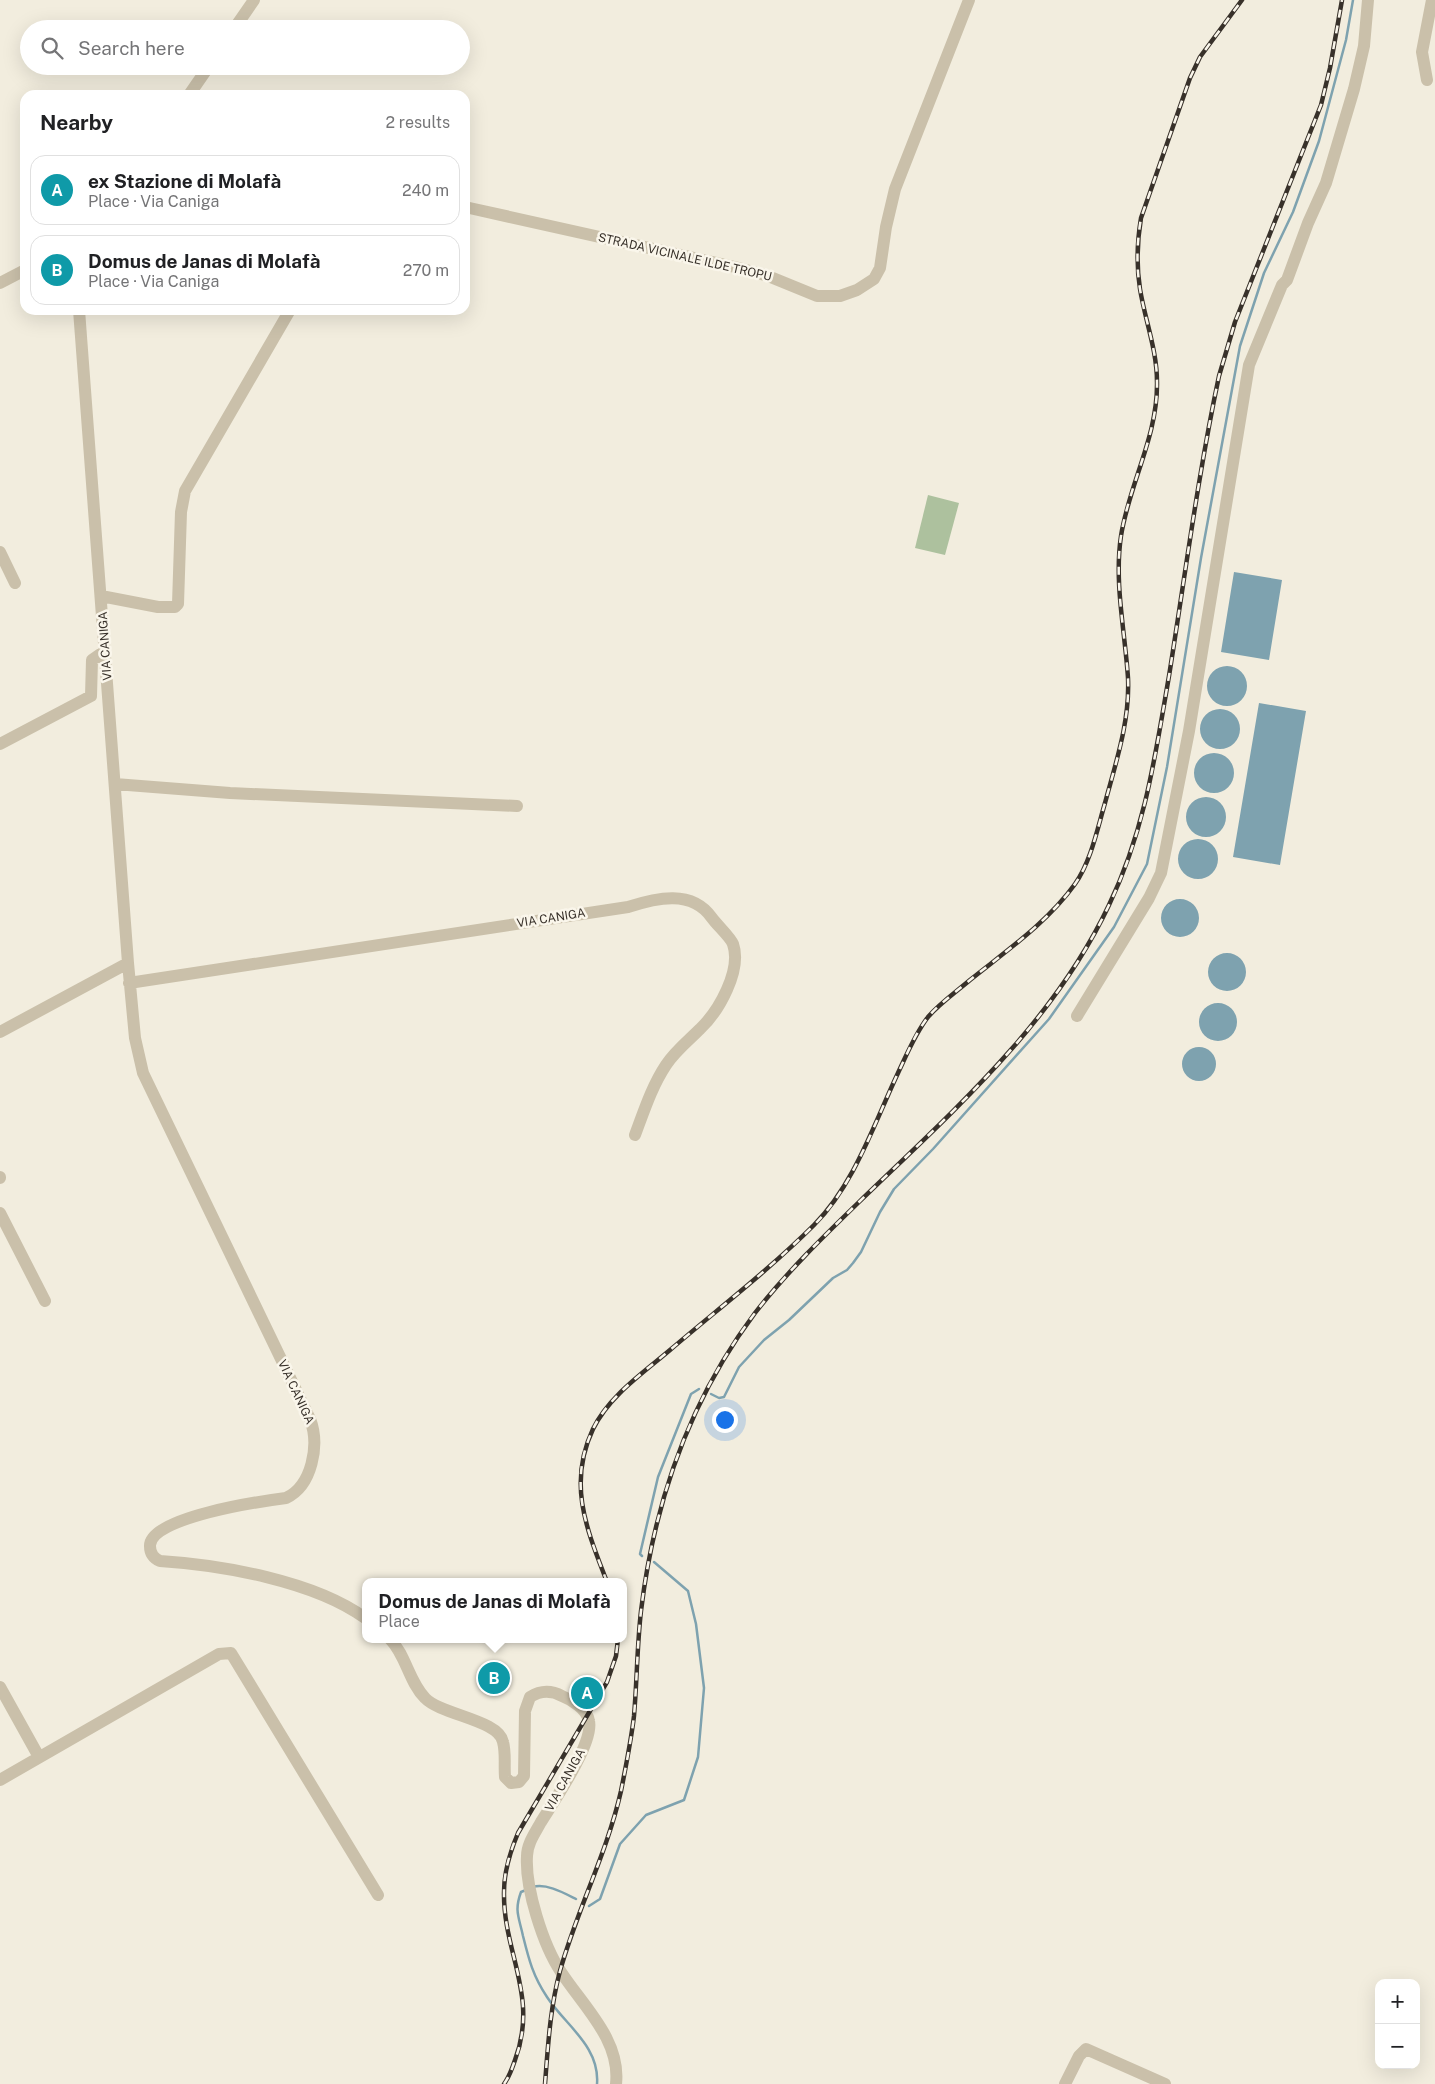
<!DOCTYPE html>
<html lang="en">
<head>
<meta charset="utf-8">
<style>
  body { margin:0; font-family:"Public Sans",sans-serif; background:#f6f6f6; color:#202124 }
  .controls { position:absolute; right:15px; bottom:15px; display:grid; overflow:hidden; border-radius:10px; box-shadow:0 5px 20px #0002 }
  .controls button { width:45px; height:45px; display:grid; place-items:center; padding:0; border:0; border-bottom:1px solid #e0e0e0; background:#fff; color:#202124; font:25px sans-serif }
  .you { position:absolute; left:724px; top:1419px; width:18px; height:18px; margin:-12px; border:4px solid #fff; border-radius:50%; background:#1a73e8; box-shadow:0 0 0 8px #1a73e833 }
  .badge { display:grid; place-items:center; width:32px; height:32px; border-radius:50%; background:#b45309; color:#fff; font-size:16px; font-weight:700 }
  .pin { position:absolute; translate:-50% -50%; border:2px solid #fff; box-shadow:0 1px 5px #0006 }
  .popup { position:absolute; left:362px; top:1578px; width:265px; height:65px; box-sizing:border-box; display:grid; place-content:center; border-radius:10px; background:#fff; filter:drop-shadow(0 1px 4px #0005); font-size:16px; white-space:nowrap; color:#757577 }
  .popup b { font-size:19px; color:#202124 }
  .popup::after { content:''; position:absolute; left:50%; top:100%; margin-left:-10px; border:10px solid transparent; border-top-color:#fff }
  .list { margin:0; padding:0; list-style:none }
  h2 { display:flex; justify-content:space-between; align-items:center; height:65px; margin:0; padding:0 20px; font-size:21px }
  h2 small { font-size:16px; font-weight:400; color:#757577 }
  .list li { display:grid; grid-template-columns:32px 1fr auto; gap:15px; align-items:center; box-sizing:border-box; height:70px; margin:0 10px 10px; padding:0 10px; border:1px solid #e0e0e0; border-radius:15px }
  .list b { display:block; font-size:19px; white-space:nowrap }
  .list p { margin:0; font-size:16px; white-space:nowrap; color:#757577 }
  .list em { font-size:16px; font-style:normal; color:#757577 }
  .icon { flex:none; width:28px; height:28px; fill:none; stroke:currentColor; stroke-width:2; stroke-linecap:round; stroke-linejoin:round }
  .map { position:relative; flex:none; width:1435px; height:2084px; overflow:hidden }
  .search { position:absolute; background:#fff; box-shadow:0 5px 20px #0002; left:20px; top:20px; width:450px; height:55px; display:flex; align-items:center; gap:12px; box-sizing:border-box; padding:0 18px; border-radius:28px; color:#757577; font-size:19px }
  .panel { position:absolute; background:#fff; box-shadow:0 5px 20px #0002; left:20px; top:90px; width:450px; height:225px; border-radius:15px }
  .map>svg:first-child { display:block }
  .green { fill:#adc19e }
  .water { fill:#7ea2af }
  .lines { fill:none; stroke-linecap:round; stroke-linejoin:round }
  .stream { stroke:#7ea2af; stroke-width:2.5 }
  .minor { stroke:#cac0aa; stroke-width:12 }
  .rail-casing { stroke:#38312a; stroke-width:4.5 }
  .rail { stroke:#faf6eb; stroke-width:2.5; stroke-dasharray:8; stroke-linecap:butt }
  .labels { text-anchor:middle; stroke-width:5; stroke-linejoin:round; paint-order:stroke }
  .street-label { font-size:12px; fill:#38312a; stroke:#faf6eb }
</style>
</head>
<body>
<div class="map">
<svg width="1435" height="2084" viewBox="0 0 1435 2084">
  <rect width="100%" height="100%" fill="#f2edde"/>
  <path class="green" d="M928,495l31,8 -14,52 -30,-7z"/>
  <path class="water" d="M1234,572l48,8 -13,80 -48,-8z
    M1207 686a20 20 0 1 1 40 0a20 20 0 1 1-40 0Z
    M1259,703l47,8 -26,154 -47,-8z
    M1200 729a20 20 0 1 1 40 0a20 20 0 1 1-40 0Z
    M1194 773a20 20 0 1 1 40 0a20 20 0 1 1-40 0Z
    M1186 817a20 20 0 1 1 40 0a20 20 0 1 1-40 0Z
    M1178 859a20 20 0 1 1 40 0a20 20 0 1 1-40 0Z
    M1161 918a19 19 0 1 1 38 0a19 19 0 1 1-38 0Z
    M1208 972a19 19 0 1 1 38 0a19 19 0 1 1-38 0Z
    M1199 1022a19 19 0 1 1 38 0a19 19 0 1 1-38 0Z
    M1182 1064a17 17 0 1 1 34 0a17 17 0 1 1-34 0Z"/>
  <g class="lines">
    <path class="stream" d="M711,1394l8,4 5,-1 15,-30 25,-27 25,-20 44,-42 14,-8 6,-7 8,-11 19,-40 14,-23 39,-40 116,-130 65,-92 33,-63 20,-97 34,-209 39,-212 24,-73 29,-61 26,-71 27,-101 7,-40
      M642,1556l-2,-2 18,-77 33,-83 8,-5
      M533,1887c13,-4 31,6 43,12
      M526,1890l-5,2c-7,19 -2,25 2,44 6,24 10,40 24,61 18,28 53,49 50,87
      M589,1906l11,-7 20,-55 26,-29 38,-15 14,-43 6,-69 -8,-64 -8,-33 -34,-29"/>
    <path class="minor" d="M234,29l20,-29
      M1427,80l-5,-28 10,-52
      M189,95l20,-29
      M465,207l274,61 29,8 49,20h23l17,-6 17,-11 6,-11 6,-41 9,-38 74,-189
      M0,283l25,-13
      M79,310l49,653 7,75 8,35 167,346c10,26 2,67 -24,79 -23,3 -137,19 -136,48 0,7 3,12 10,15 62,4 154,20 205,57
      M0,552l15,31
      M101,596l57,11h17l3,-3 3,-92 4,-21 105,-181
      M0,744l91,-48 1,-36 13,-9
      M115,784l115,9 287,13
      M129,983l499,-76c28,-9 64,-18 84,11 5,7 19,20 21,26 9,26 -14,67 -33,85 -12,12 -25,22 -34,36 -14,21 -22,46 -31,70
      M1077,1016l72,-118 12,-25 28,-142 60,-366 33,-80 5,-5 21,-57 18,-40 28,-94 10,-43 4,-46
      M0,1032l128,-69
      M0,1177v1
      M0,1213l45,88
      M390,1639c16,16 19,43 35,59 16,17 74,22 78,44 3,11 1,23 2,35l6,6 8,-1 5,-6 1,-65 5,-14c11,-7 21,-7 32,-1 10,4 25,13 27,25 5,22 -35,80 -48,101 -6,11 -14,22 -14,34 -2,32 16,89 34,116 22,34 60,68 55,112
      M0,1687l39,70
      M0,1780l219,-126 12,-1 147,242
      M1065,2084l14,-28 7,-7 79,35"/>
    <g class="rail-casing">
      <path id="rail" d="M607,1582c-20,-52 -40,-98 -14,-153 16,-33 50,-56 77,-79 48,-41 99,-80 144,-125 40,-40 60,-101 84,-152 9,-19 17,-39 30,-56 12,-14 28,-25 42,-37 36,-29 77,-57 105,-96 16,-23 22,-54 30,-81 11,-41 25,-82 23,-125 -3,-47 -14,-95 -7,-142 8,-52 37,-100 36,-154 0,-32 -12,-62 -17,-93 -4,-25 -3,-47 1,-71l49,-140 10,-21 42,-57
        M504,2084c5,-7 8,-15 11,-24 24,-64 -12,-107 -11,-168 0,-21 6,-40 14,-59l89,-151 9,-26 2,-17
        M545,2084c3,-38 5,-76 15,-113 17,-61 47,-118 61,-180 5,-25 10,-50 13,-75 3,-35 3,-70 7,-105 13,-108 48,-210 114,-298 31,-40 68,-76 104,-111 93,-90 194,-178 250,-297 36,-75 46,-148 60,-229 16,-100 29,-201 50,-300l16,-54 86,-217 9,-37 12,-68"/>
    </g>
    <use href="#rail" class="rail"/>
  </g>
  <g class="labels">
    <g class="street-label">
      <text transform="translate(685 257) rotate(13)" y="4">STRADA VICINALE ILDE TROPU</text>
      <text transform="translate(105 646) rotate(-94)" y="4">VIA CANIGA</text>
      <text transform="translate(551 918) rotate(-9)" y="4">VIA CANIGA</text>
      <text transform="translate(296 1392) rotate(65)" y="4">VIA CANIGA</text>
      <text transform="translate(565 1780) rotate(-61)" y="4">VIA CANIGA</text>
    </g>
  </g>
</svg>
<div class="controls">
<button>+</button>
<button>−</button>
</div>
<div class="you"></div>
<div class="pin badge" style="left:587px;top:1693px;background:#0f9aa8">A</div>
<div class="pin badge" style="left:494px;top:1678px;background:#0f9aa8">B</div>
<div class="popup"><b>Domus de Janas di Molafà</b>Place</div>
<div class="search"><svg class="icon" aria-label="search" viewBox="0 0 24 24"><circle cx="10" cy="10" r="6"/><path d="M15 15l6 6"/></svg>Search here</div>
<section class="panel">
<h2>Nearby<small>2 results</small></h2>
<ul class="list">
<li><span class="badge" style="background:#0f9aa8">A</span><div><b>ex Stazione di Molafà</b><p>Place · Via Caniga</p></div><em>240 m</em></li>
<li><span class="badge" style="background:#0f9aa8">B</span><div><b>Domus de Janas di Molafà</b><p>Place · Via Caniga</p></div><em>270 m</em></li>
</ul>
</section>
</div>
</body>
</html>
